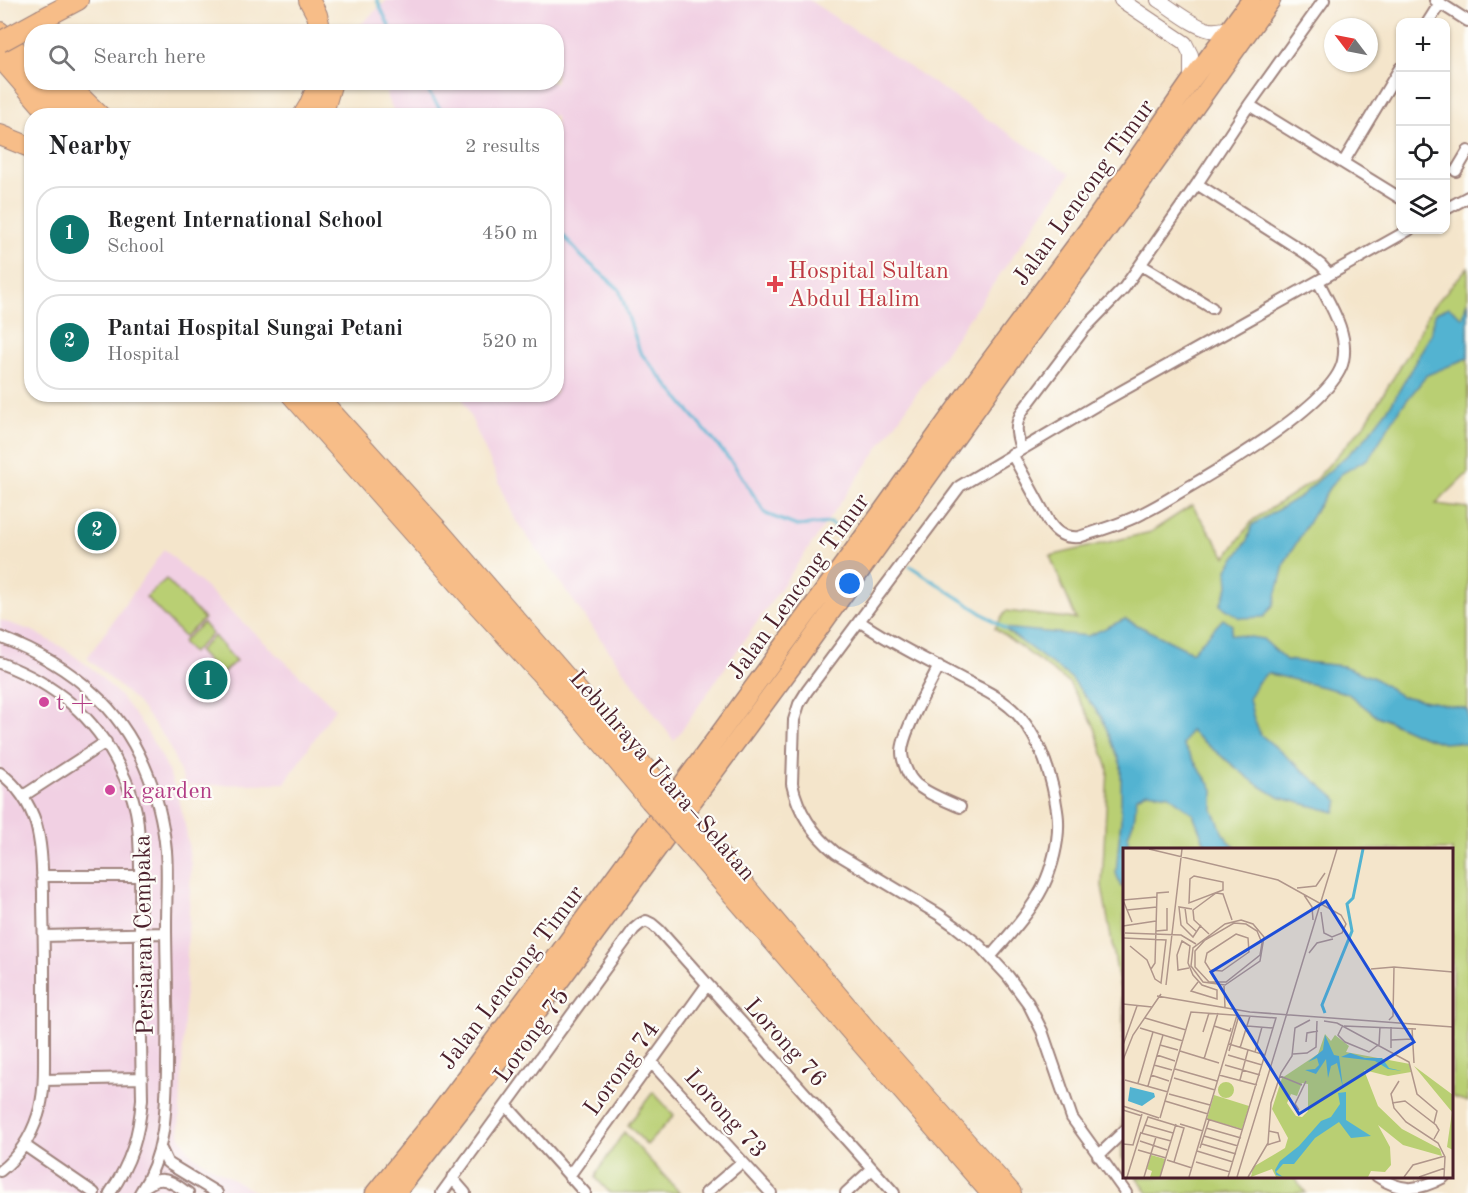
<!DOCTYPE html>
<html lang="en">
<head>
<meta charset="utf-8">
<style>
  body { margin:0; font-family:"Old Standard TT",serif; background:#f6f6f6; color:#202124 }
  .controls { position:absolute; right:18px; top:18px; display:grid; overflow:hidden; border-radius:12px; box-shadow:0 2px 4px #0004 }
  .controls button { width:54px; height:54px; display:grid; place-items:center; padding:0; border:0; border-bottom:2px solid #e0e0e0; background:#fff; color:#202124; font:30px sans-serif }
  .compass { position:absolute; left:1324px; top:18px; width:54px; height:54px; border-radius:50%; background:#fff; box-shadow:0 2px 4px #0004; rotate:302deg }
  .you { position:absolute; left:850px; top:584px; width:21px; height:21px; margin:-15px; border:4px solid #fff; border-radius:50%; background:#1a73e8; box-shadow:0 0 0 9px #1a73e833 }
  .badge { display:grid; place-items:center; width:39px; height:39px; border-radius:50%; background:#0f766e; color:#fff; font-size:20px; font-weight:700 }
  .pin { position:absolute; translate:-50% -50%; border:3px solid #fff; box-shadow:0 2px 6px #0006 }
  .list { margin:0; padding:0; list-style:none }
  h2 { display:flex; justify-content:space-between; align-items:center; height:78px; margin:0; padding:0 24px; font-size:26px }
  h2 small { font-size:20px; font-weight:400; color:#757577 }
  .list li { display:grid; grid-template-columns:39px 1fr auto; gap:18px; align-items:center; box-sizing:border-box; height:96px; margin:0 12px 12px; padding:0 12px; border:2px solid #e0e0e0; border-radius:24px }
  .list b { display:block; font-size:22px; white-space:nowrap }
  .list p { margin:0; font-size:20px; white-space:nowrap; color:#757577 }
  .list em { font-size:20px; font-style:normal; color:#757577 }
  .icon { flex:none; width:33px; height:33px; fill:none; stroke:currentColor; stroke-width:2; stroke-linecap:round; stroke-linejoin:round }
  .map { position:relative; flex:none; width:1468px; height:1193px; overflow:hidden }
  .search { position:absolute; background:#fff; box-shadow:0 2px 4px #0004; left:24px; top:24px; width:540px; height:66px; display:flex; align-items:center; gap:15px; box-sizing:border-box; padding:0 21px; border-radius:24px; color:#757577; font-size:22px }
  .panel { position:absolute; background:#fff; box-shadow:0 2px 4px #0004; left:24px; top:108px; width:540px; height:294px; border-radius:24px }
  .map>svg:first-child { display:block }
  .built { fill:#f1d0e3 }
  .green { fill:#b9cf73; stroke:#82774f; stroke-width:1.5 }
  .water { fill:#52b3d1; stroke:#4e697e; stroke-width:1.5 }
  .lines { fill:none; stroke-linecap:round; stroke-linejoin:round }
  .stream { stroke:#52b3d1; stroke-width:3 }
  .minor-casing { stroke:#9f827b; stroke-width:14 }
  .tertiary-casing { stroke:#9f827b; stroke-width:16 }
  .trunk-casing { stroke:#9f827b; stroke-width:21 }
  .motorway-casing { stroke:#9f827b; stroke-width:22 }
  .minor { stroke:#fff; stroke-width:10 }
  .tertiary { stroke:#fff; stroke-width:14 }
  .trunk { stroke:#f7bd88; stroke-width:18 }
  .motorway { stroke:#f7bd88; stroke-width:20 }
  .motorway-bridge-casing { stroke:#9f827b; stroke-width:22; stroke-linecap:butt }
  .motorway-bridge { stroke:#f7bd88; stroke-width:20 }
  .health-dot { fill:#e0444e; stroke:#fdfcf7; stroke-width:2 }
  .hotel-dot { fill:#d1479c; stroke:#fdfcf7; stroke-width:2 }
  .labels { text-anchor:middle; stroke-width:4.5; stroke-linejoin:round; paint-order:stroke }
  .street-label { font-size:24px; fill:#4a1f2b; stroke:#fdfcf7 }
  .health-label { font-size:24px; fill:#be3a42; stroke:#fdfcf7; text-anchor:start }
  .hotel-label { font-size:24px; fill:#b23c85; stroke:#fdfcf7; text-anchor:start }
  .inset-river { fill:none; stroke:#52b3d1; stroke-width:3 }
  .inset-road { fill:none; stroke:#b0968b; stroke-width:1.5 }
  .view { fill:#1d4ed8; fill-opacity:0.15; stroke:#1d4ed8; stroke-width:3 }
  .inset-edge { fill:none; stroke:#4a1f2b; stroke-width:3 }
</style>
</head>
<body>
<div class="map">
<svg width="1468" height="1193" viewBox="0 0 1468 1193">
  <rect width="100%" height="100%" fill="#fdfcf7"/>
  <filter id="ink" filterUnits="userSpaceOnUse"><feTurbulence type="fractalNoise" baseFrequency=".0167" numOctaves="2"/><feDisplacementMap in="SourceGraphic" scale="12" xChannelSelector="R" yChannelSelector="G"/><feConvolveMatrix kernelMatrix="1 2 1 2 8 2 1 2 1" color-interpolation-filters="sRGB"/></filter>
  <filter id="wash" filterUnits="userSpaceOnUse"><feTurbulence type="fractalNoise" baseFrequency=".008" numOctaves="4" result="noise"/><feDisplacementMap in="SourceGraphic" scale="24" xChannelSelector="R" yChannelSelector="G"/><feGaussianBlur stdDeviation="1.35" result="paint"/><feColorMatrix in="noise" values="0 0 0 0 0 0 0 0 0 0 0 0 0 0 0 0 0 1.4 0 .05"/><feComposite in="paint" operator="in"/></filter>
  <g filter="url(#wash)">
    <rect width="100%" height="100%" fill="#f4e5cb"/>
    <path class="built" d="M387,0h422l261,174 -396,567 -158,-220 -55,-126 95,-1v-278l-161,-1 -13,-32 174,-1v-50l-195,-1 -2,-5z
      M164,549l171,159 -50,75 -99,3 -19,-45 -30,-39 -50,-44z
      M0,620l33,11 32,18 30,22 26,26 23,30 19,32 14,34 9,36 5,37 -12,269 13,20 64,38h-256z"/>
    <path class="green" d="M1468,267v206l-32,31 32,4v594l-16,-5v-247h-328v311l-2,-4 1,-151 -21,-120 6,-117 -14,-44 -25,-42 -74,-55 11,-17 70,8 -26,-63 101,-24 41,-27 34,52 27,-37 63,-41 49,-55 43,-70 23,-45z
      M166,579l38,40 -20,18 -38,-40z
      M203,623l9,11 -20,19 -10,-11z
      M214,636l22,25 -16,14 -22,-24z
      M653,1092l21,23 -27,30 -19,-20z
      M624,1132l56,61h-70l-14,-15 2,-7z
      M1136,1177h158l12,16h-158z"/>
    <path class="water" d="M1468,303v55l-41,17 -28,35 -30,48 -28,16 -12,14 -44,74 -11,42 -10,13 -24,1 -20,-13 8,-18 -1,-18 20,-28 5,-16 49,-29 62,-55 29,-38 39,-69 4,-21 14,-6 14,11 3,-14z
      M1125,619l67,33 31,-33 9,6 -1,9 32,5 23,21 57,6 31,12 27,18 63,12 4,3v34l-11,-3 -14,1 -24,-8 -44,-20 -28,-22 -80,-20 -9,9 -9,17 5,20 6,15 79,67 -4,11 -57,-15 -23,-14 -65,-52 -7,14 30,44v21l7,16 8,15 10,8h-31l-14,-35 -24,-19 -22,-3 -10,5 -3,23 -6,16v13l-4,1v35l-3,2 -5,-14 5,-54v-54l-19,-47 -31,-40 -68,-50 85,8z"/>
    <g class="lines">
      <path class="stream" d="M377,0l15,32
        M422,82l23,34
        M556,227l26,30 37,32 21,63 94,113 32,49 31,12 33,-3 9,6
        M910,566l96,63"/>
    </g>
  </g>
  <g filter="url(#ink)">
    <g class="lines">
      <g class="minor-casing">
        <path id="minor" d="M1435,0l33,21
          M1428,22l12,-19
          M1249,105l151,93
          M1343,163l57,-95
          M1456,171l12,-20
          M1197,184l107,68 17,13 8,9
          M1446,209l22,-12
          M1141,265l71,43
          M1021,449c-5,-16 -7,-24 2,-39l62,-82 39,-40 73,-104 52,-79 75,-105
          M1012,454l37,68c8,12 16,16 30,15 21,-7 44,-13 64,-24 15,-7 29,-16 44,-25 36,-21 148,-86 156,-127 6,-28 -13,-56 -25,-80
          M859,621c33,23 68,39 103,58 14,7 28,13 40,22 32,22 46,61 53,97 1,8 3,15 3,23 1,21 -6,47 -15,66 -13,26 -34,48 -52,69
          M0,637c33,13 67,31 93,56 44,39 68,101 73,158 2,24 0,49 0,73 0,26 1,52 1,78 1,23 0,45 0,68 -1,43 -2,86 -27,123
          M0,663c55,21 94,52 120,105 6,12 12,26 15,39 3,10 3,21 4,31 2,32 1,64 1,96 0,55 1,110 2,165 -3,37 -11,64 -32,94
          M939,666c-10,20 -37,67 -37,86 0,9 6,24 12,30 9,10 33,19 46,25
          M0,773c17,12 30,31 36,51 6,22 6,45 7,68 0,26 1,52 1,78 0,26 0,51 0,77 0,23 1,46 -6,68 -7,22 -20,42 -38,56
          M23,796l83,-54
          M42,876h99
          M44,936l122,-3
          M651,1062l120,131
          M44,1080l97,-2
          M506,1105l79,88
          M24,1145l70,48
          M160,1147l7,15 4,3 46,28
          M1098,1156l26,-25
          M569,1176l138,-191
          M1377,1176c25,17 41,15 67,1
          M452,1178l13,15
          M144,1187c4,-2 10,-7 15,-7 9,-2 21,8 29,13
          M442,1193l192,-264 6,-5 6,-3 6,3 7,6 235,263
          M706,1193l36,-31
          M846,1193l26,-24
          M1126,1193l-54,-75 -30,-87 -14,-28 -20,-27 -28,-30 -25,-20 -17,-12 -102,-61c-22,-18 -38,-41 -44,-69l2,-64 5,-16 8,-13 153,-205 135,-80 314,-176"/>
      </g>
      <g class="tertiary-casing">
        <path id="tertiary" d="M1121,0l64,43 6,12v26
          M1158,0c15,9 36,27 52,30 7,1 14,-1 20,-2"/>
      </g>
      <g class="trunk-casing">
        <path id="trunk" d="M375,1193l64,-79 102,-136 340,-465 109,-152 102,-137 99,-143 60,-81
          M396,1193l137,-176 265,-359 224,-313 109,-148 140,-197"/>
      </g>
      <g class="motorway-casing">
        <path id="motorway" d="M309,0l8,15 4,17
          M42,19l36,-19
          M0,32l32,36
          M0,57l51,59
          M44,82l28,34
          M65,82l35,34
          M303,116l6,-10 10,-24
          M322,116l10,-34
          M0,135l32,13
          M291,394l186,210 102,111 71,85
          M315,394l122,135 227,261
          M712,847l158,187 141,159
          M703,860l288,333"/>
      </g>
      <use href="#minor" class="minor"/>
      <use href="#tertiary" class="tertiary"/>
      <use href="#trunk" class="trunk"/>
      <use href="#motorway" class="motorway"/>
      <g class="motorway-bridge-casing">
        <path id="motorway-bridge" d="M0,42l42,-23
          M664,790l48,57
          M650,800l53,60"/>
      </g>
      <use href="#motorway-bridge" class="motorway-bridge"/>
    </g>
  </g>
  <path class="health-dot" d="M772 275h6v6h6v6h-6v6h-6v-6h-6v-6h6z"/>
  <g class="hotel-dot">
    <circle cx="44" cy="702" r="6"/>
    <circle cx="110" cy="790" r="6"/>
  </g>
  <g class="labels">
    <g class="street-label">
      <text transform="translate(1083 192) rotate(-54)" y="8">Jalan Lencong Timur</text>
      <text transform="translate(798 586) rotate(-54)" y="8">Jalan Lencong Timur</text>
      <text transform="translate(663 775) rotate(49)" y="8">Lebuhraya Utara–Selatan</text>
      <text transform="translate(143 935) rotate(-91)" y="8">Persiaran Cempaka</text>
      <text transform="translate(511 977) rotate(-53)" y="8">Jalan Lencong Timur</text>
      <text transform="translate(531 1035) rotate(-54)" y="8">Lorong 75</text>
      <text transform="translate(786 1042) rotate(48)" y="8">Lorong 76</text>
      <text transform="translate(621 1068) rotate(-54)" y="8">Lorong 74</text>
      <text transform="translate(726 1113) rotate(48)" y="8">Lorong 73</text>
    </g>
    <g class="health-label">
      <text x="788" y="278">Hospital Sultan<tspan x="788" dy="28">Abdul Halim</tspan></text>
    </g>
    <g class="hotel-label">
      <text x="56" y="710">t +</text>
      <text x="122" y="798">k garden</text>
    </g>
  </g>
  <g transform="translate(1123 848)">
    <rect width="330" height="330" fill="#f4e5cb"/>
    <path d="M202,186l6,7 4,-6 14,11 -3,6 64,12 1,8 -23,4 -24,-6 14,36 24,23 38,20 2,7 -39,-11 -25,-20 12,22 1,18 -6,7 -14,-1 -3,6h-92l-4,-8 -21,8 2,-10 32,-19 3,-10 -16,-29 10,-31 36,-24zM179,235l6,1v27l-6,6 -6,-1 -9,-13 4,-9 6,2zM291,218l39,29v55l-6,-3 5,-35zM95 242a8 8 0 1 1 16 0a8 8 0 1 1-16 0ZM91,247l35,11 -7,23 -35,-10zM28,307l14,4 -5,18h-10l2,-6 -5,-2z" fill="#b9cf73" fill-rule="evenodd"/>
    <path d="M202,187l9,20 5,1 4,32 -6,-25 -6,3 -3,12 -2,-19 -10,15 -11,-4 10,-1 4,-4 -2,-7 -9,4 15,-12zM227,205l15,5h17l7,10 13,3 -14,-2 -13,-8 -34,-4zM7,239l24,6 1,4 -13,9 -14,-5zM223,244v28l25,16 -20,2 -12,-16 -24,16 -21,26h-11l-7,8 7,5 -7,-2 -1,-5 5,-9 19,-15 22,-25 10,-4 9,-13 -2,-11z" fill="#52b3d1"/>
    <path class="inset-river" d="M202,165l-3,-8 30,-74 -5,-27 6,-6 10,-49"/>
    <path class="inset-road" d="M26,1l129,31 63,35 5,9 -4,9 -10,4 -8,-4 -3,-21M71,28l29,6v8l-34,13 1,-24zM174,40l19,-2 9,-13M181,47l8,12 1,13M0,52l34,-3M0,52l9,22M62,60l2,15 10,9M69,61l-13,-2 2,18 12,12 8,-12M4,62l30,-3M118,72l12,4 11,13 -4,24 -35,24 -22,-3 -12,-16 2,-18 32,-24zM111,75l12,1 11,7 5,12 -2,12 -34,27h-17l-14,-15v-16l10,-11zM0,78l33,-5M33,83l11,-1v-22M2,85l56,2 15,9M86,86l-15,-14 -1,-10 23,-17 7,1 9,26M113,86l12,4 1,14 -27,19 -12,-1 -5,-8 2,-9zM1,90l42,2 -5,43 -6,-4 -8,-19 -17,-14M186,105l8,-10 16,-4M66,120l-11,2 -1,-15 5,-14 8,5 -2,17 5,12 9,10 15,5v9l-26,-8 7,-9M28,121l4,-6 2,-70 12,-1M248,121l23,-2 59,5M43,137l16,-136M101,138l1,21M34,148l93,16 203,15M0,156l29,3M22,170l41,12M266,172l4,-4 1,-49M201,173l13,2 72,39 8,32 20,17 -3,12M220,177l-5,10 7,7 24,10 9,-7M91,178l16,5 1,-3M124,178l26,2M221,178l72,3M268,179v21M17,180l43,13M289,180l2,35M80,184l6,-19M268,192l21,-1M183,194l1,-9 11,-2M106,196l36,11M0,197l14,-39M37,197l18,5M256,197l1,-18M117,200l10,-32M57,203l39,12M106,203l10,-36M132,204l7,-25M170,206l14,-1 9,-6 1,-26M34,207l18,6M105,207l34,10M81,211l14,-46M0,212l10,-25 28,-41M31,217l18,5M102,217l35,10M52,221l42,12M28,227l18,6M96,227l38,10M157,228l22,9M51,230l41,12M2,232l43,12M117,232l8,-30M276,233l-8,13 3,14 12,14 32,21 7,14 -1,20M15,235l15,-51M25,238l15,-51M46,246l41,11M42,253l43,13M269,255l13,-2 31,24 3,5 -5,9M0,258l36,12M0,262l19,6M176,262l-4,-6 11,-23M37,270l31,-106 85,6 -48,159M84,271l36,11M57,276l23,7M22,277l28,8M83,280l35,10M18,285l30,8M19,285l6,-16 36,11 -10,34M81,288l34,10M17,293l27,9M0,296l10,1 9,-31M79,296l34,10M144,297l13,-4 -2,-8 -9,-2M77,300l9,-28M15,302l28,8M74,303l36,11M44,312l25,8M73,314l34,10M4,329l14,-45M21,329l12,-40M37,329l16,-53M66,329l48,-162M114,329l100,-328M125,329l20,-34 3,-40 10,-30 11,-17 3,-28 15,-8M281,329l9,-12 32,-9M296,329l26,-9"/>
    <path class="view" d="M203,53l88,141 -115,72 -88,-142z"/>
    <rect width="330" height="330" class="inset-edge"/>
  </g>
</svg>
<div class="controls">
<button>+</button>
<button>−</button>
<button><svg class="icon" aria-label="locate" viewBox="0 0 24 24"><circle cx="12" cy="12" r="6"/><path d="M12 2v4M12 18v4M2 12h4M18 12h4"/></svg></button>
<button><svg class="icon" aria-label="layers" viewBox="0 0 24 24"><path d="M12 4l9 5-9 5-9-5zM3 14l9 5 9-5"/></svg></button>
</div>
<svg class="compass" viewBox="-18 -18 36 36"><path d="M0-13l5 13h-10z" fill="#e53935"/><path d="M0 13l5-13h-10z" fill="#757577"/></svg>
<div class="you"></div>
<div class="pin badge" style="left:208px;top:680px">1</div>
<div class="pin badge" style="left:97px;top:531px">2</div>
<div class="search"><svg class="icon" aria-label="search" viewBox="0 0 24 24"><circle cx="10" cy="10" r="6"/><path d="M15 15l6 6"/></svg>Search here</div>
<section class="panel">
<h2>Nearby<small>2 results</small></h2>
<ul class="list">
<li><span class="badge">1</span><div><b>Regent International School</b><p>School</p></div><em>450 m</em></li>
<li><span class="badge">2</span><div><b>Pantai Hospital Sungai Petani</b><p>Hospital</p></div><em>520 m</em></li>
</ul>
</section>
</div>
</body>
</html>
